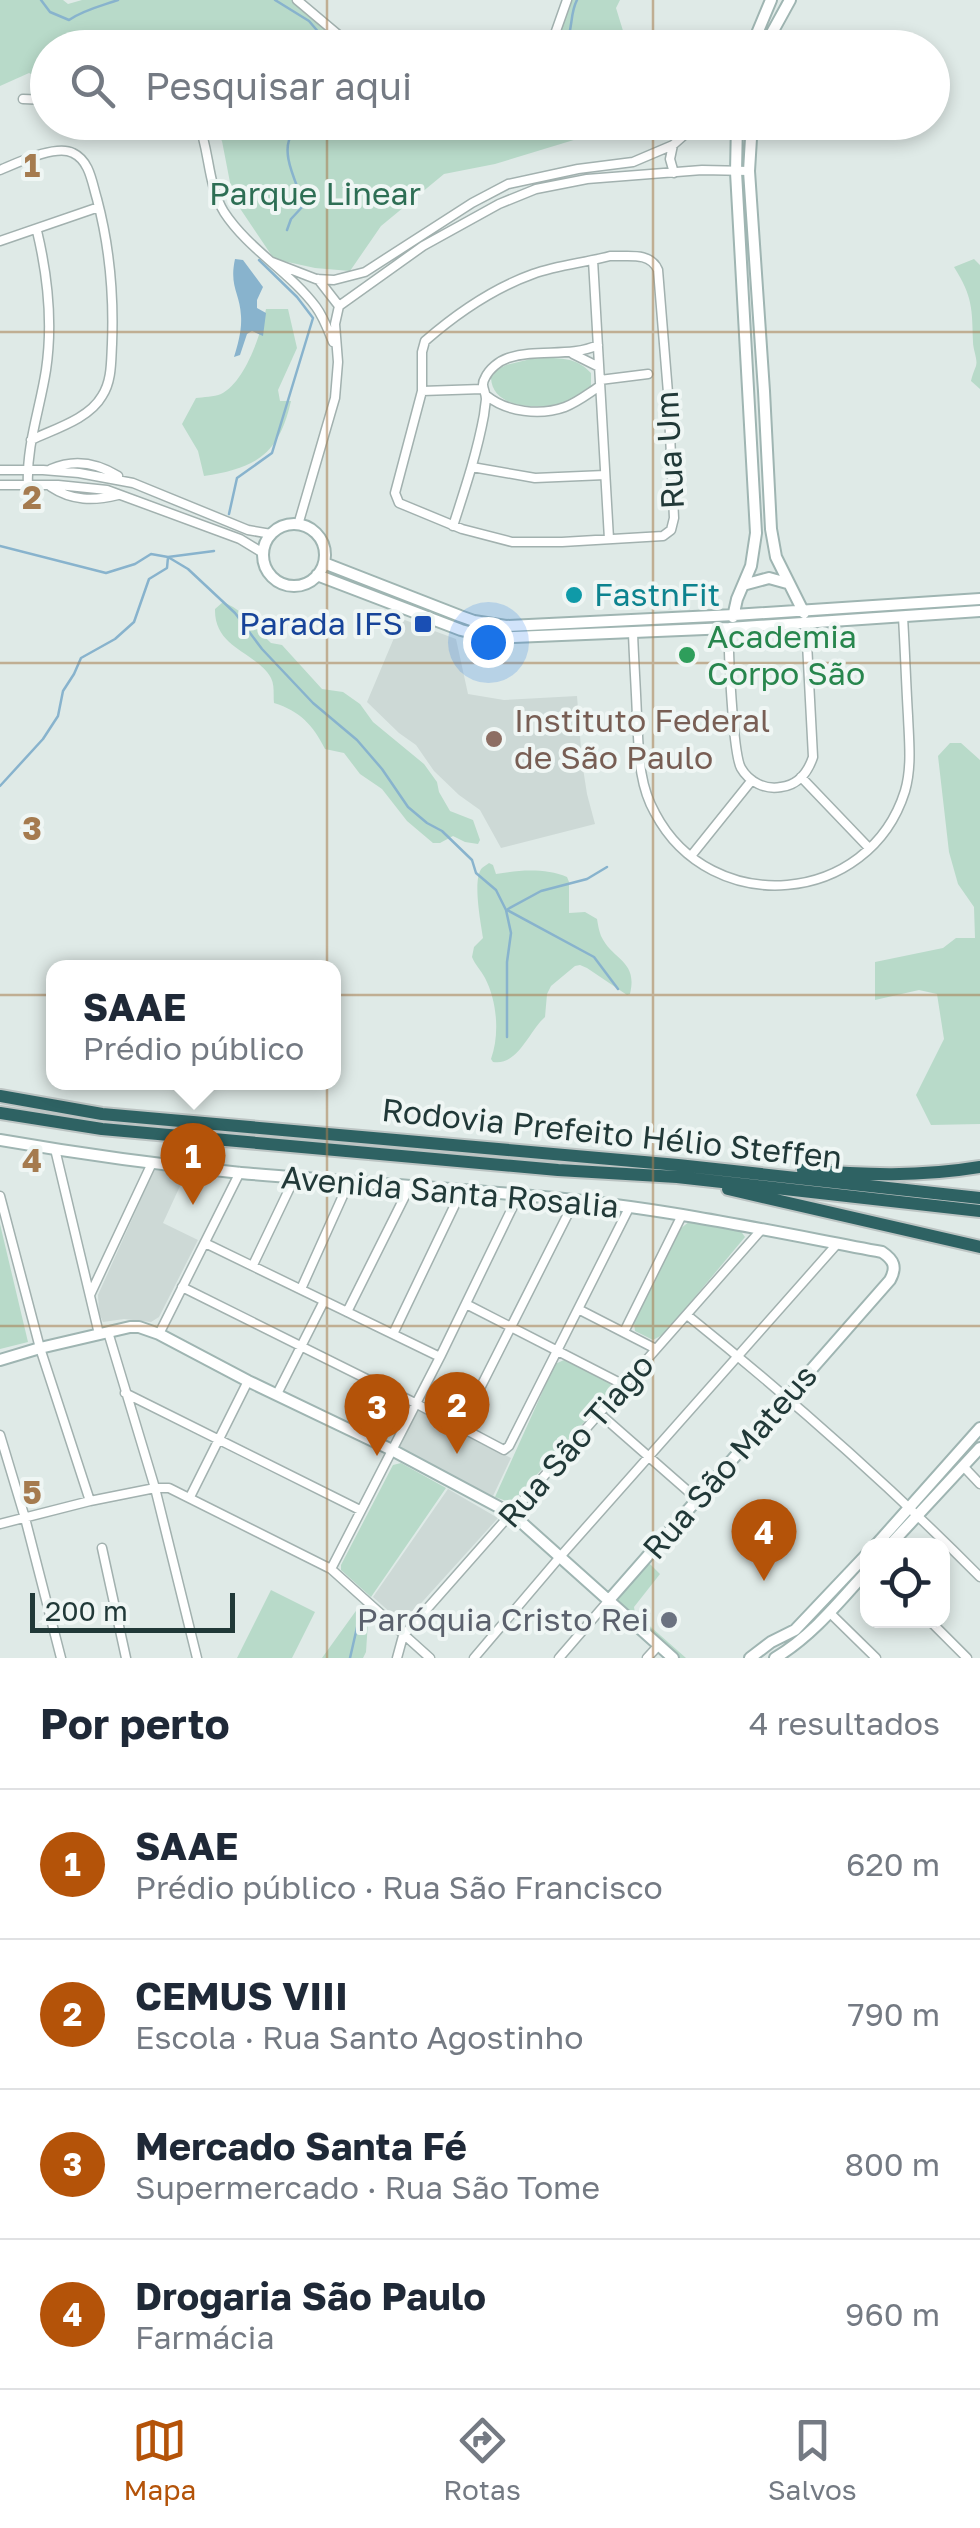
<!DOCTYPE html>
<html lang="pt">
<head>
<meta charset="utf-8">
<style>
  body { margin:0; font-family:"Golos Text",sans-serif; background:#f6f6f7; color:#1f2937 }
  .controls { position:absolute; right:30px; bottom:30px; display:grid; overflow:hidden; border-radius:20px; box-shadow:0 5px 15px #0003 }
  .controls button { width:90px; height:90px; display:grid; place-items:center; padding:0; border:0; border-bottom:2px solid #e0e1e3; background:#fff; color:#1f2937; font:50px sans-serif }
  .scale { position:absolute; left:30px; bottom:25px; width:205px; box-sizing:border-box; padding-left:10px; border:5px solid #213938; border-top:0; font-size:28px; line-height:35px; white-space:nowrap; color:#213938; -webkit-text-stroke:8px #eff6f4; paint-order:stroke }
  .you { position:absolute; left:488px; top:642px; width:35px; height:35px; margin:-25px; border:8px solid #fff; border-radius:50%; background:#1a73e8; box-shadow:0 0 0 15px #1a73e833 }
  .badge { display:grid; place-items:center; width:65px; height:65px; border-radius:50%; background:#b45309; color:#fff; font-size:32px; font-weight:700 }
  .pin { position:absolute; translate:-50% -82px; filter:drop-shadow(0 2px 5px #0008) }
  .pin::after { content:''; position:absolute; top:52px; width:35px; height:30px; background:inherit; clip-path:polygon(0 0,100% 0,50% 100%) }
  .popup { position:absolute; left:46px; top:960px; width:295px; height:130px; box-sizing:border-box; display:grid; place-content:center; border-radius:20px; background:#fff; filter:drop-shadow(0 2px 8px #0005); font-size:32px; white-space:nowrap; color:#747a83 }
  .popup b { font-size:38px; color:#1f2937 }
  .popup::after { content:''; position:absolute; left:50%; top:100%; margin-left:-20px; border:20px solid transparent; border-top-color:#fff }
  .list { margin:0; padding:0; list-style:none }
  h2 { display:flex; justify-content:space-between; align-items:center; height:130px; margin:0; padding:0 40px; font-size:42px }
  h2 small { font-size:32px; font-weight:400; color:#747a83 }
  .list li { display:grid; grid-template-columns:65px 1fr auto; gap:30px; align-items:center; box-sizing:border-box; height:150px; padding:0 40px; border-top:2px solid #e0e1e3 }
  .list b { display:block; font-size:38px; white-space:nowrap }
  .list p { margin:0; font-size:32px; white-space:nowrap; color:#747a83 }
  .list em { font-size:32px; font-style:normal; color:#747a83 }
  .icon { flex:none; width:55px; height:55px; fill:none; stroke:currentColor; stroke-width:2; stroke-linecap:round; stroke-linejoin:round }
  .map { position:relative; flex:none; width:980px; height:1658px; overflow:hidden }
  .search { position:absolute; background:#fff; box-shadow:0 5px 15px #0003; left:30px; right:30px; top:30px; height:110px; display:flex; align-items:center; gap:25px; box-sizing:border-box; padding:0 35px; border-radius:55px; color:#747a83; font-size:38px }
  .sheet { height:730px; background:#fff }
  nav { display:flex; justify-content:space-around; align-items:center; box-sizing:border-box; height:140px; border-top:2px solid #e0e1e3; background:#fff; font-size:28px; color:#747a83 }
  nav a { display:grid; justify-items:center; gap:5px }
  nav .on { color:#b45309 }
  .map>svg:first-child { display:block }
  .built { fill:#cdd9d6 }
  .green { fill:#b8dac9 }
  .water { fill:#88b3cd }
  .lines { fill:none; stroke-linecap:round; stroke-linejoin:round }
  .stream { stroke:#88b3cd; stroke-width:2.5 }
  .street-casing { stroke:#a2b1af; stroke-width:11 }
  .secondary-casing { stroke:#9fb5b2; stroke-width:14 }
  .highway-casing { stroke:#bcc4c3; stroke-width:16 }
  .street { stroke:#fff; stroke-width:8 }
  .secondary { stroke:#fff; stroke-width:10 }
  .highway { stroke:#2e6263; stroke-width:12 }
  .grid { fill:none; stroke:#a57b4f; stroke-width:2.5; stroke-opacity:0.55 }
  .culture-dot { fill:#0f9aa8; stroke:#eff6f4; stroke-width:4 }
  .transit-dot { fill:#1a4fb4; stroke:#eff6f4; stroke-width:4 }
  .leisure-dot { fill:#2e9e5b; stroke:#eff6f4; stroke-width:4 }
  .education-dot { fill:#8d6e63; stroke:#eff6f4; stroke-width:4 }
  .worship-dot { fill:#6b7280; stroke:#eff6f4; stroke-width:4 }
  .labels { text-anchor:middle; stroke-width:8; stroke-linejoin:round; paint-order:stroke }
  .park-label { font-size:32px; fill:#2d6e54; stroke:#eff6f4 }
  .street-label { font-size:32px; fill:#213938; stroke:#eff6f4 }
  .culture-label { font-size:32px; fill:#0d838f; stroke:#eff6f4; text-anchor:start }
  .transit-label { font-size:32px; fill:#164399; stroke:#eff6f4; text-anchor:end }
  .leisure-label { font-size:32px; fill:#27864d; stroke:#eff6f4; text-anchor:start }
  .education-label { font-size:32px; fill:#785e54; stroke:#eff6f4; text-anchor:start }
  .worship-label { font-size:32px; fill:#5b616d; stroke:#eff6f4; text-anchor:end }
  .grid-label { font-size:32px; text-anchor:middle; font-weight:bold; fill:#a57b4f; stroke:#eff6f4; stroke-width:8; stroke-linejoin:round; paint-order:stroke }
</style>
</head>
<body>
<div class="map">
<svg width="980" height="1658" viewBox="0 0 980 1658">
  <rect width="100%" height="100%" fill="#dfeae7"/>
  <path class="built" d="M402,619l54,20 12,55 36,6 73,-4 5,66 5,32 8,30 -94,24 -21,-38 -21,-15 -25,-24 -18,-26 -17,-12 -32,-31z
    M154,1170l32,3 -23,50 35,17 -39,77 -8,5 -27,-3 -21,3 -4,-9 -1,-18z
    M417,1410l94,48 -18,38 -91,-45 -3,-4z
    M448,1489l50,29 -93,103 -4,1 -28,-25z"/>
  <path class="green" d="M0,0h63l5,4 14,-4h211l57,47 -302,1 -1,34 -18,-9 -29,13z
    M570,0h50l-4,8 12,39 -77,1z
    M209,123h389l-21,16 -82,25 -51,10 -63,52 -31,45 -35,-3 -41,-9 -41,-61 -11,-57z
    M974,259l6,6v124l-9,-8c1,-5 3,-10 5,-15 2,-7 -3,-16 -3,-24 -1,-33 0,-45 -19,-75z
    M266,309h22l9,39 -19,42 2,11h11c-12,53 -34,67 -87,75l-6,-25 -16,-27 14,-26c7,-1 18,-1 25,-4 24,-12 40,-60 45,-85z
    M535,358c22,0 41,-2 56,15v14c-3,3 -8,8 -12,10 -25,13 -86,17 -88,-19l6,-8 9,-5z
    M223,602c22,9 31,25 48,41l11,2 40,44 21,3 17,12 13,18 51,42 13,18 2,10 11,19 23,9 7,20 -2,4 -13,-2 -12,-6 -13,7h-7l-26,-22 -25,-32 -22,-15 -16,-21 -19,-4c-12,-24 -25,-38 -51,-46 -1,-8 1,-17 -3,-25 -14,-26 -57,-29 -56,-69z
    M950,743h11l19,17v364l-49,1 -15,-30 28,-56 -7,-45 -18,-4 -44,10v-38l68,-14 13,-10h19l-1,-31 -16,-23 -9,-32 -11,-96z
    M489,863l4,2 3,9c22,-4 50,-6 71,3l2,5v31l16,-1 12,7c1,6 2,12 4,17 12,25 37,24 29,58l-3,1 -40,-27 -7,-3 -5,1 -24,20 -4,8 -2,23c-16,14 -27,49 -52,45l-2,-3c9,-25 6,-58 -6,-81 -4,-8 -10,-13 -13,-21l2,-10 9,-9c-2,-14 -11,-59 -1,-70 2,-2 5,-3 7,-5z
    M690,1221l50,9 5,7 -81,97 -11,6 -18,-9 -1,-8 46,-94z
    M0,1224l28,118 -28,7z
    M564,1360l46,22 2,9 -97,108 -6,3 -14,-5 60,-133z
    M401,1463l45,25 -75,109 -30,-27v-5l52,-100z
    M648,1562l12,12 -26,33 1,6 51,45h-6l-64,-60z
    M271,1590l44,22 -23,46h-55z
    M358,1608l10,13 -2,31 -3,6h-41z"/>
  <path class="water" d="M235,259l8,1 20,27 -6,13v8l9,5 -3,23 -11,-5 -5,3 -7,21 -6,2c4,-13 8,-27 7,-41 -1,-23 -12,-29 -6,-57z"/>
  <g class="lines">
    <path class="stream" d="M41,0l9,12 19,8c14,-10 32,-14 49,-20
      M275,0l34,21 23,27
      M564,48c10,-18 5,-33 13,-48
      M409,122l10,4 9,-4
      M287,230l4,-11 13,-14c-6,-20 -26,-54 -11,-72 3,-4 9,-7 13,-11
      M229,514l8,-36 35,-25 41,-135 -16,-21 -38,-37
      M0,546l106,27 29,-9 16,-10 17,3 -1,11 -18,11 -15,43 -19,17 -34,19 -7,16 -11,17 -5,25 -15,23 -43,47
      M214,551l-46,6 20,12 47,44 27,36 51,54 44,37 25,29 26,38 19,16 15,8 30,29 4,13 20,17 10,20 5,23 -4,29v75
      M508,909l33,-18 46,-12 20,-12
      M507,910l87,47 24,32
      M350,1658l8,-35"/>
    <g class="street-casing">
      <path id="street" d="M297,0l57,48
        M550,48l17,-48
        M23,99l25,1
        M198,122c12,29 9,62 26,90 24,37 66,60 92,95 8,11 12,23 17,35
        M673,145l-3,14 4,14
        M0,170c17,-7 56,-26 73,-17 17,8 19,30 24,46 13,49 17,95 15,145 -1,17 0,37 -10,52 -13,23 -48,33 -71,44
        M0,241l99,-34
        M610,256c17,1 40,-5 48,14l10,123 6,125 -3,12 -8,6 -101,6h-50l-50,-13 -63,-26 -4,-10 27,-102v-39l3,-11c31,-27 69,-53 108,-67 25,-9 51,-11 77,-18z
        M593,260l16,279
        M272,262l44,17 18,1 31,-8 107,-69 36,-19 70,-15 55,-7 40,-17 26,-23
        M318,279l21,27
        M573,354l26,13
        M600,380l48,-6
        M422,391l60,-2
        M487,396c20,16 53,20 78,11 13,-5 24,-14 35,-21
        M472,467l63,11 70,-3
        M51,469c23,-10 46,-6 67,7
        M0,470h43l36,3 54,10 115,47 23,4
        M0,485h58l49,5 133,49 23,14
        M28,486c-2,-40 12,-77 18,-116 7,-47 2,-93 -9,-139
        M51,487c21,14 43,14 67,8
        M298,525l37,-127 3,-36 -3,-38 4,-18 84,-60 76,-42 37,-15 51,-10 115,-9 47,1
        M453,526c12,-37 24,-73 31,-111 0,-1 2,-15 2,-16 0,-8 -6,-13 -1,-21 4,-9 14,-17 23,-20 30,-10 62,0 90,-13
        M729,628c-1,21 4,126 12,140 8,14 24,22 40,19 17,-2 27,-15 32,-30l-7,-133
        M633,633c1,28 3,56 4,84 2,33 1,66 18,96 56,106 214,93 250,-22 7,-24 4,-50 3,-75 -2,-33 -3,-66 -5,-99
        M801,777l68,71
        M691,856l61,-76
        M55,1149l44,185
        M0,1196l40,152 50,153
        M205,1243l235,114
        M253,1265l42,-88
        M182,1287l233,116 89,47 5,-4 120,-238
        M301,1289l49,-109
        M90,1295l62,-132
        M466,1304l158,81
        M578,1309l78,40
        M347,1312l63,-126
        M687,1315c102,82 201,169 293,262
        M108,1332l47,156 42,170
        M624,1332l58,-117
        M159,1334l81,-162
        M393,1334l69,-144
        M125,1393l235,117
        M277,1394l47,-93
        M600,1414l97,85
        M460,1428l115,-228
        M0,1435l25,83 36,140
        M963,1466l17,18
        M190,1497l58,-116
        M0,1524l90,-23 65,-13h14l162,81 99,89
        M102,1548l24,110
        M331,1569l109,-212 78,-161
        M830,1613l46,45
        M929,1620l38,38
        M397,1658l6,-22 359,-407
        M474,1658l85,-100 278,-314
        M559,1658l50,-58
        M647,1658l11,-12"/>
    </g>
    <g class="secondary-casing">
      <path id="secondary" d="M751,48l20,-48
        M767,48l1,-8 22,-40
        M752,122l-3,49 15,220 7,138 5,28 28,56
        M263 555a31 31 0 1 1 62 0a31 31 0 1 1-62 0Z
        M324,563l136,53 14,5 32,5 228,-11 246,-16
        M317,575l144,55 31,8 237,-10 251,-17
        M743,585l26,-7 18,5
        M733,617l4,-18 14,-33 5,-33 -20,-361 1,-50
        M0,1140c80,14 160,25 241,33 111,10 222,15 333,27 104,11 206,33 308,52 12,8 15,15 8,28l-281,320
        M0,1360l40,-12 90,-21h9l20,7 89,47 144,69 120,64 161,144
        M875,1546l105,-118
        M889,1546l91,-98
        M750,1658l21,-16 24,-12 73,-77
        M775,1658c37,-22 64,-56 93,-88"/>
    </g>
    <g class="highway-casing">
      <path id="highway" d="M0,1096l102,18 576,51 302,33
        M0,1113l102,16 456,41 119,7 303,34
        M803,1170c60,5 118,7 177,-3
        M728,1189l252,58"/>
    </g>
    <use href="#street" class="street"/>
    <use href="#secondary" class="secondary"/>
    <use href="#highway" class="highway"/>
  </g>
  <path class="grid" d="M327,0v48M653,0v48M327,122v1536M653,122v1536M0,332h980M0,663h980M0,995h980M0,1326h980"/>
  <circle class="culture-dot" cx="574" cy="595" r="10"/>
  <rect class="transit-dot" x="413" y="614" width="20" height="20" rx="5"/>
  <circle class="leisure-dot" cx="687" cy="655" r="10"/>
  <circle class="education-dot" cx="494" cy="739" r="10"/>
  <circle class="worship-dot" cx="669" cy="1620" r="10"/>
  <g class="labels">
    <g class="park-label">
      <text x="315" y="205">Parque Linear</text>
    </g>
    <g class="street-label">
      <text transform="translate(670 450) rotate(-93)" y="11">Rua Um</text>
      <text transform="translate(612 1134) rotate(6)" y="11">Rodovia Prefeito Hélio Steffen</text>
      <text transform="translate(450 1192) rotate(5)" y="11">Avenida Santa Rosalia</text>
      <text transform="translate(576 1441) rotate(-49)" y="11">Rua São Tiago</text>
      <text transform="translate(730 1462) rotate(-49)" y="11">Rua São Mateus</text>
    </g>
    <g class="culture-label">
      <text x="594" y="606">FastnFit</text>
    </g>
    <g class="transit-label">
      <text x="403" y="635">Parada IFS</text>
    </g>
    <g class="leisure-label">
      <text x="707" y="648">Academia<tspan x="707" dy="37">Corpo São</tspan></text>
    </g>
    <g class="education-label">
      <text x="514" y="732">Instituto Federal<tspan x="514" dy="37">de São Paulo</tspan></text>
    </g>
    <g class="worship-label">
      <text x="649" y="1631">Paróquia Cristo Rei</text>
    </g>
  </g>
  <g class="grid-label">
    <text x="32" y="177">1</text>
    <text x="32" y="509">2</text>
    <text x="32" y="840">3</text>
    <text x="32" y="1172">4</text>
    <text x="32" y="1504">5</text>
  </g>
</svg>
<div class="controls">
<button><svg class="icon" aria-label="locate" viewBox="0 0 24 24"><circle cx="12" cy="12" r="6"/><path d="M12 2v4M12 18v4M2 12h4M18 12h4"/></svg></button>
</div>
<div class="scale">200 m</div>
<div class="you"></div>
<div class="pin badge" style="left:193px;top:1205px">1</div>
<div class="popup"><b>SAAE</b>Prédio público</div>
<div class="pin badge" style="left:457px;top:1454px">2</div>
<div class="pin badge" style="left:377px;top:1456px">3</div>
<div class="pin badge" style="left:764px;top:1581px">4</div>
<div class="search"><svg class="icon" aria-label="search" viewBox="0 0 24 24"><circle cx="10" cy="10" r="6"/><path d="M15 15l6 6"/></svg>Pesquisar aqui</div>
</div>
<section class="sheet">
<h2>Por perto<small>4 resultados</small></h2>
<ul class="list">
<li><span class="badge">1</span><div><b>SAAE</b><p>Prédio público · Rua São Francisco</p></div><em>620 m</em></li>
<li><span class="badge">2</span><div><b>CEMUS VIII</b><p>Escola · Rua Santo Agostinho</p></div><em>790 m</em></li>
<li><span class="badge">3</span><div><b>Mercado Santa Fé</b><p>Supermercado · Rua São Tome</p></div><em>800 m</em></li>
<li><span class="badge">4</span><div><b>Drogaria São Paulo</b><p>Farmácia</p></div><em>960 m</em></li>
</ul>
</section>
<nav>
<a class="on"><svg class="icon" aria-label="map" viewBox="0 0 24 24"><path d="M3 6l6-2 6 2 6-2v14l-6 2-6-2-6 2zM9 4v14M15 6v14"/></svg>Mapa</a>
<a><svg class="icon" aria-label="directions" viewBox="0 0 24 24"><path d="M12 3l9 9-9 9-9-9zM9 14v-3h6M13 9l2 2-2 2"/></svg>Rotas</a>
<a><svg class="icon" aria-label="saved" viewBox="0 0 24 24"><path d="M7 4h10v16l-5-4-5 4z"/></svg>Salvos</a>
</nav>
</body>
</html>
